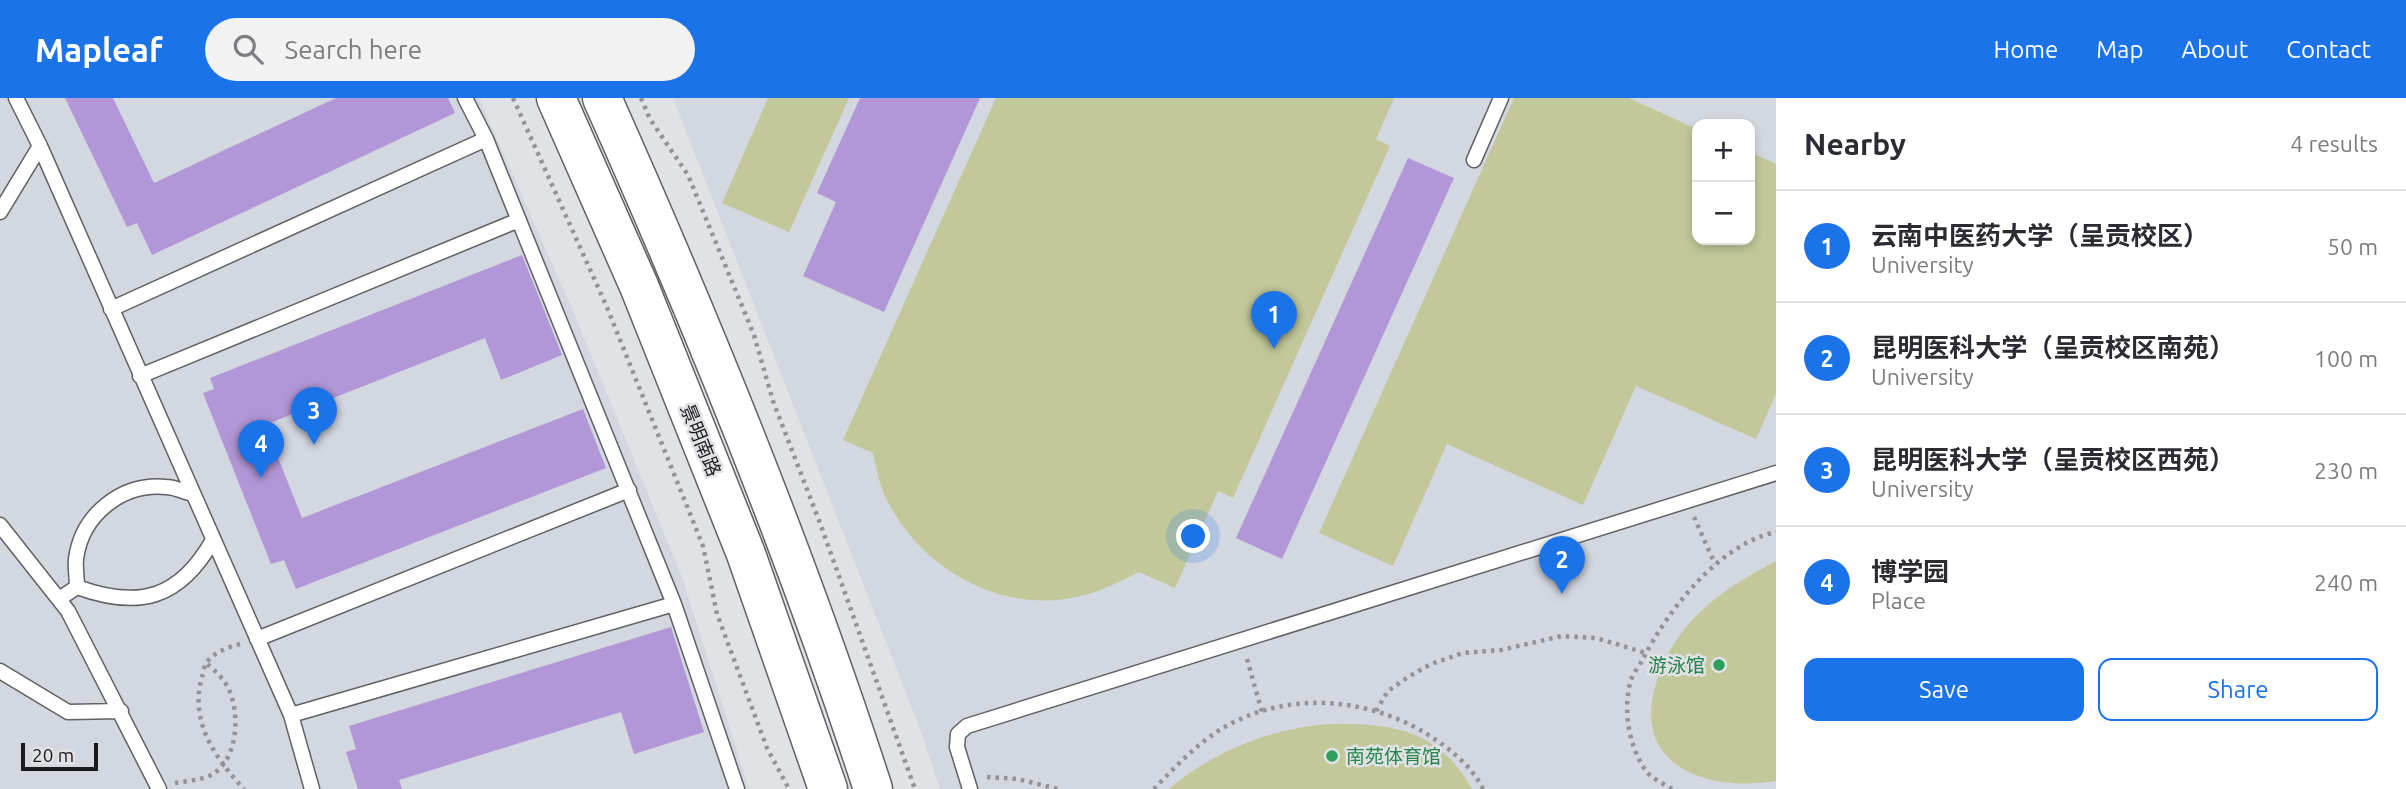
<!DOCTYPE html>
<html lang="en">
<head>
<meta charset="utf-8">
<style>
  body { margin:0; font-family:Ubuntu,"Noto Sans SC",sans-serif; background:#f2f2f3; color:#2b2b33 }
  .controls { position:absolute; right:21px; top:21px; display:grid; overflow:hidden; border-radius:14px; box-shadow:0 4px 10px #0003 }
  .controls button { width:63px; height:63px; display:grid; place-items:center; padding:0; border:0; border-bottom:2px solid #e1e1e2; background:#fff; color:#2b2b33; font:35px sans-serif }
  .scale { position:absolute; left:21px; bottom:18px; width:77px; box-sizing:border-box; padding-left:7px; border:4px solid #1a1b1c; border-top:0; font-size:19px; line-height:24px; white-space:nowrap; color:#1a1b1c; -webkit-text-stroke:5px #e1e2e5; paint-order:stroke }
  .you { position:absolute; left:1194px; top:439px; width:24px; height:24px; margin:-18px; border:5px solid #fff; border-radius:50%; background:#1a73e8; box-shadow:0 0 0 10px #1a73e833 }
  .badge { display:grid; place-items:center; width:46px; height:46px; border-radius:50%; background:#1a73e8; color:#fff; font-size:23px; font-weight:700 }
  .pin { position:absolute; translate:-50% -58px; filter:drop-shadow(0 2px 4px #0008) }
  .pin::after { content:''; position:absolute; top:37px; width:24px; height:21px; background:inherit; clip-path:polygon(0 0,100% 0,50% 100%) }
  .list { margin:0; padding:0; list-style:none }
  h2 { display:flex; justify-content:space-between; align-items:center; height:91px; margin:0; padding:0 28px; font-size:30px }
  h2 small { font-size:23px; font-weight:400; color:#7c7c81 }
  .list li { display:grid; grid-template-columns:46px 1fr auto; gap:21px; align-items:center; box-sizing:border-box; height:112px; padding:0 28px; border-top:2px solid #e1e1e2 }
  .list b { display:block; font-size:26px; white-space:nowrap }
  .list p { margin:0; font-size:23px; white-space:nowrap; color:#7c7c81 }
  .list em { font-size:23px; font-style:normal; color:#7c7c81 }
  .actions { display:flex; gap:14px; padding:21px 28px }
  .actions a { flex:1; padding:16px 0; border:2px solid #1a73e8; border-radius:14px; text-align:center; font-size:24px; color:#1a73e8 }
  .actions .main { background:#1a73e8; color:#fff }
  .icon { flex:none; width:38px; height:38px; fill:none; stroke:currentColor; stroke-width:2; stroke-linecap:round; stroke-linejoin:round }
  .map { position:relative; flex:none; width:1776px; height:691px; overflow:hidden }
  header { display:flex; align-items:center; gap:42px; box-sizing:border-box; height:98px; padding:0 35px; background:#1a73e8; color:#fff }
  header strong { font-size:33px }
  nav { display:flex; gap:38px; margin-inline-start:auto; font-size:24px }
  .search { width:490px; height:63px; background:#f2f2f3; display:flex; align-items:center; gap:18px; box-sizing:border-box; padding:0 24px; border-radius:38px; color:#7c7c81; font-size:26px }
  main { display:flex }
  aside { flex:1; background:#fff }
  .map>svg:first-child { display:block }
  .built { fill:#d3d7e0; fill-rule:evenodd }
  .green { fill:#c2c89a }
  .building { fill:#b197d7 }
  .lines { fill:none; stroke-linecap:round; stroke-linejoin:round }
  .lane-casing { stroke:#606164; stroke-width:17 }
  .secondary-casing { stroke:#606164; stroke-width:41 }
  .path { stroke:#929396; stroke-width:4.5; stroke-dasharray:3.5 5; stroke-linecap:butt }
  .lane { stroke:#fff; stroke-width:14 }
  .secondary { stroke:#fff; stroke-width:38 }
  .leisure-dot { fill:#2e9e5b; stroke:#e1e2e5; stroke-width:2.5 }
  .labels { text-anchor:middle; stroke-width:5; stroke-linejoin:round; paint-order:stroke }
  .street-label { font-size:19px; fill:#1a1b1c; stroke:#e1e2e5 }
  .leisure-label { font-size:19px; fill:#27864d; stroke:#e1e2e5; text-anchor:end }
</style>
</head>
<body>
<header>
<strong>Mapleaf</strong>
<div class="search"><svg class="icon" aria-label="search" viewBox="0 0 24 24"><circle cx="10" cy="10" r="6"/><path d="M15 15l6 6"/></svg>Search here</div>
<nav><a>Home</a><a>Map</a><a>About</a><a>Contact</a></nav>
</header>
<main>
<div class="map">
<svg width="1776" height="691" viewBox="0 0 1776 691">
  <rect width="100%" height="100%" fill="#e1e2e5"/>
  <path class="built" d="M0,0h479l95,215 108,264 67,212h-749z
    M673,0h1103v691h-836l-20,-60zM1697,26h53v116h-53z"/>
  <path class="green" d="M768,0h81l-60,134 -67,-29z
    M996,0h398l-18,41 14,7 -157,352 -15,-7 -43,97 -36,-16c-18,9 -35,18 -55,23 -83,23 -170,-29 -202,-106 -4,-11 -6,-24 -9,-36l-30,-13z
    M1514,0h115l68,31v111h53v-88l26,12v230l-20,45 -120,-53 -53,119 -136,-61 -54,122 -74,-33z
    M1776,463v220c-37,6 -89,3 -114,-31 -24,-32 -3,-87 18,-115 24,-33 60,-55 96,-74z
    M1331,626c63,-1 108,6 141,65h-303c44,-38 105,-62 162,-65z"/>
  <path class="building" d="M65,0h48l41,85 182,-85h112l7,15 -303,142 -15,-32 -10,4z
    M860,0h120l-96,214 -81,-36 33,-74 -19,-9z
    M1408,60l46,20 -172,381 -46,-21z
    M522,157l40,100 -61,25 -16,-42 -220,87 37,93 281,-109 23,59 -310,121 -12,-29 -13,4 -68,-171 11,-4 -4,-11z
    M671,529l33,105 -70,22 -13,-42 -222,68 3,9h-44l-12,-37 10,-3 -7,-23z"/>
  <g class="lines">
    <g class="lane-casing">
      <path id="lane" d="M16,0l24,48 251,569 21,74
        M465,0l21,41 188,465 63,185
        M1474,62l27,-62
        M0,114l40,-66
        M111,211l375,-170
        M140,278l379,-156
        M0,427l68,86 91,178
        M77,489c63,23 103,11 136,-47
        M59,501l18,-12c0,-9 -2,-19 -1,-28 6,-45 46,-76 90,-72 9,0 18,5 27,7
        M257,541l372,-149
        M0,573l68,41 53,-1
        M291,617l383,-111
        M970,691l-13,-42 1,-13 9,-8 809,-253"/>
    </g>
    <g class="secondary-casing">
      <path id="secondary" d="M556,0l83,188 107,268 82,235
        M602,0c101,226 195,456 271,691"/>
    </g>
    <path class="path" d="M513,0l93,207 97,241 14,68 50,134 22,41
      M641,0l9,21 38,56 66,160 19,66 47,122 95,266
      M1694,419l21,47
      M240,546c-11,3 -26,8 -33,18 -3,4 -4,11 -5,15 -13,44 13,81 42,112
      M1247,561l15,53
      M1376,613l12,-20 20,-14 23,-13 32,-11 38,-3 61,-14 34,2 50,15
      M987,679l31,2 40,10
      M175,685c12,-2 28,-3 38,-9 24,-15 27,-57 17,-82 -5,-12 -14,-21 -24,-29
      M1154,691c19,-20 41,-43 64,-58 62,-39 141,-36 204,0 23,14 49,33 61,58
      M1672,691c-8,-5 -21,-11 -26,-18 -17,-24 -23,-59 -16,-88 2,-8 9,-17 13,-24 25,-49 76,-115 133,-127"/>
    <use href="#lane" class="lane"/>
    <use href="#secondary" class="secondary"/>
  </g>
  <g class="leisure-dot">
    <circle cx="1719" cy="567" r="7"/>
    <circle cx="1332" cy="658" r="7"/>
  </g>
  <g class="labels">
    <g class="street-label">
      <text transform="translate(701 342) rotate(68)" y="7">景明南路</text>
    </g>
    <g class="leisure-label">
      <text x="1705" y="574">游泳馆</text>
      <text x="1346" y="665" text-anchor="start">南苑体育馆</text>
    </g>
  </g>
</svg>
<div class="controls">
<button>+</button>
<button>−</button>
</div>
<div class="scale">20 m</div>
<div class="you"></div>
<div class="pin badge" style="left:1274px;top:251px">1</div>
<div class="pin badge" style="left:1562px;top:496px">2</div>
<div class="pin badge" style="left:314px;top:347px">3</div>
<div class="pin badge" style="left:261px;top:380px">4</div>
</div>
<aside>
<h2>Nearby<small>4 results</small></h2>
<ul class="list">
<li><span class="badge">1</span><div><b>云南中医药大学（呈贡校区）</b><p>University</p></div><em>50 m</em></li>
<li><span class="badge">2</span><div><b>昆明医科大学（呈贡校区南苑）</b><p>University</p></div><em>100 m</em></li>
<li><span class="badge">3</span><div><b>昆明医科大学（呈贡校区西苑）</b><p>University</p></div><em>230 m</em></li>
<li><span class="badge">4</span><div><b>博学园</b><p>Place</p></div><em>240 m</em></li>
</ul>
<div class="actions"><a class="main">Save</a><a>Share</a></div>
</aside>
</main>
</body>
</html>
